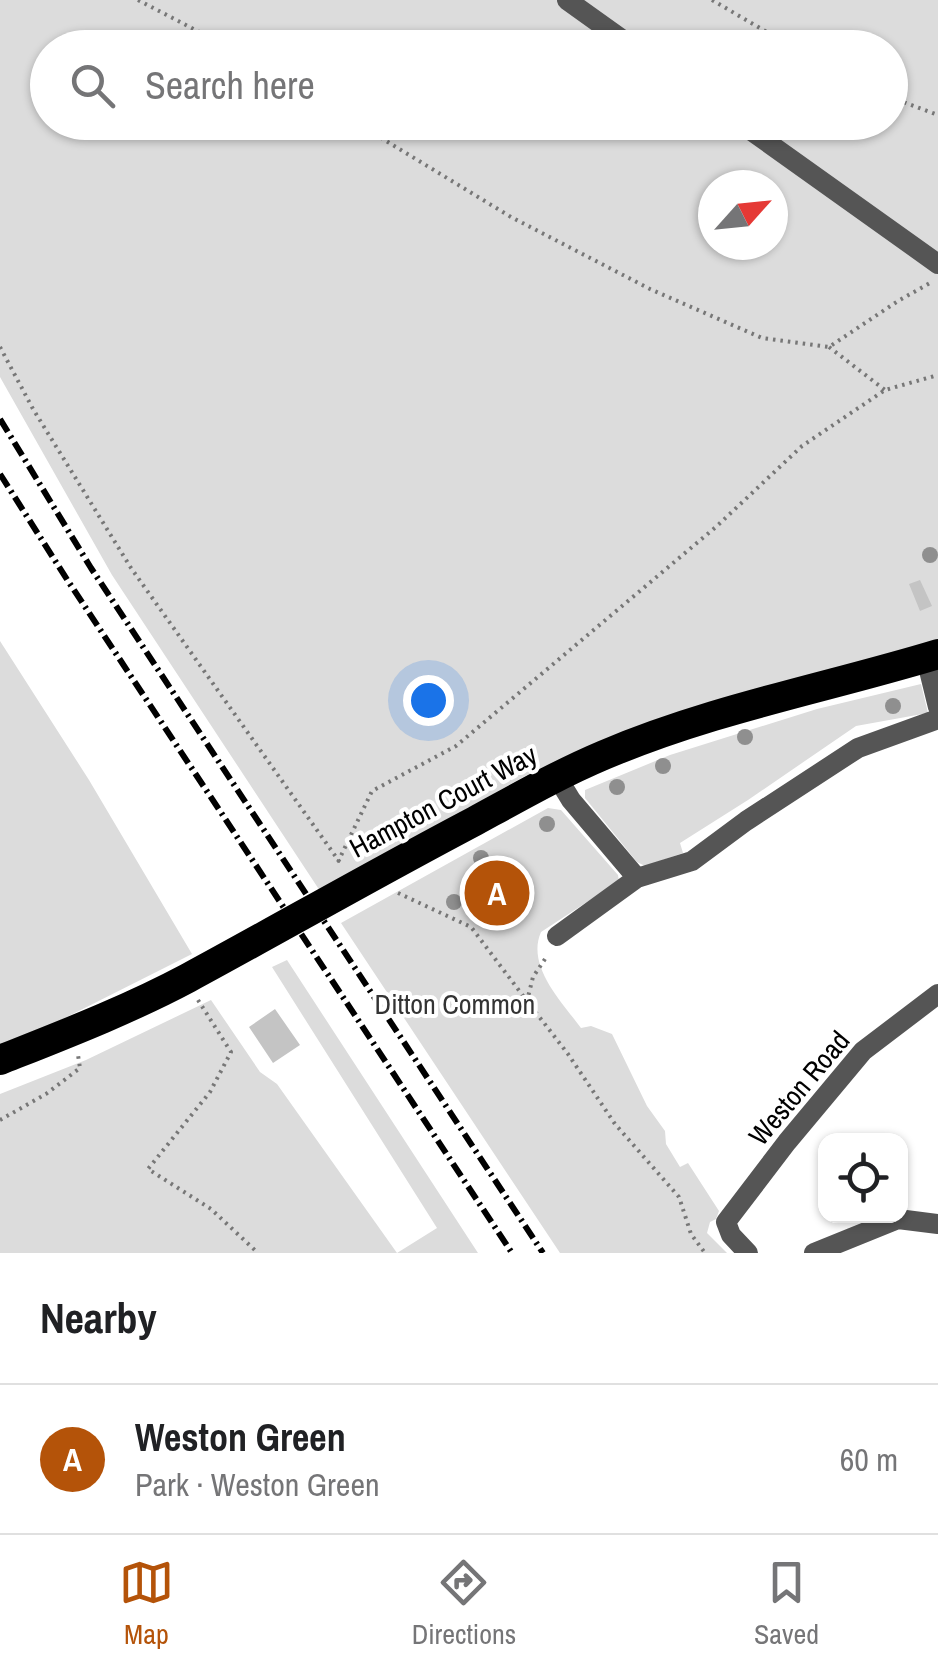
<!DOCTYPE html>
<html lang="en">
<head>
<meta charset="utf-8">
<style>
  body { margin:0; font-family:"Archivo Narrow",sans-serif; background:#f2f2f2; color:#202124 }
  .controls { position:absolute; right:30px; bottom:30px; display:grid; overflow:hidden; border-radius:20px; box-shadow:0 2px 8px #0004 }
  .controls button { width:90px; height:90px; display:grid; place-items:center; padding:0; border:0; border-bottom:2px solid #e0e0e0; background:#fff; color:#202124; font:50px sans-serif }
  .compass { position:absolute; left:698px; top:170px; width:90px; height:90px; border-radius:50%; background:#fff; box-shadow:0 2px 8px #0004; rotate:63deg }
  .you { position:absolute; left:428px; top:700px; width:35px; height:35px; margin:-25px; border:8px solid #fff; border-radius:50%; background:#1a73e8; box-shadow:0 0 0 15px #1a73e833 }
  .badge { display:grid; place-items:center; width:65px; height:65px; border-radius:50%; background:#b45309; color:#fff; font-size:32px; font-weight:700 }
  .pin { position:absolute; translate:-50% -50%; border:5px solid #fff; box-shadow:0 2px 10px #0006 }
  .list { margin:0; padding:0; list-style:none }
  h2 { display:flex; justify-content:space-between; align-items:center; height:130px; margin:0; padding:0 40px; font-size:42px }
  h2 small { font-size:32px; font-weight:400; color:#757577 }
  .list li { display:grid; grid-template-columns:65px 1fr auto; gap:30px; align-items:center; box-sizing:border-box; height:150px; padding:0 40px; border-top:2px solid #e0e0e0 }
  .list b { display:block; font-size:38px; white-space:nowrap }
  .list p { margin:0; font-size:32px; white-space:nowrap; color:#757577 }
  .list em { font-size:32px; font-style:normal; color:#757577 }
  .icon { flex:none; width:55px; height:55px; fill:none; stroke:currentColor; stroke-width:2; stroke-linecap:round; stroke-linejoin:round }
  .map { position:relative; flex:none; width:938px; height:1253px; overflow:hidden }
  .search { position:absolute; background:#fff; box-shadow:0 2px 8px #0004; left:30px; right:30px; top:30px; height:110px; display:flex; align-items:center; gap:25px; box-sizing:border-box; padding:0 35px; border-radius:55px; color:#757577; font-size:38px }
  .sheet { height:280px; background:#fff }
  nav { display:flex; justify-content:space-around; align-items:center; box-sizing:border-box; height:140px; border-top:2px solid #e0e0e0; background:#fff; font-size:28px; color:#757577 }
  nav a { display:grid; justify-items:center; gap:5px }
  nav .on { color:#b45309 }
  .map>svg:first-child { display:block }
  .green { fill:#dcdcdc; fill-rule:evenodd }
  .building { fill:#c4c4c4 }
  .lines { fill:none; stroke-linecap:round; stroke-linejoin:round }
  .path { stroke:#777; stroke-width:4; stroke-dasharray:2.5 5; stroke-linecap:butt }
  .street { stroke:#555; stroke-width:20 }
  .highway { stroke:#000; stroke-width:30 }
  .rail { stroke:#000; stroke-width:6; stroke-dasharray:15 5 2.5 5; stroke-linecap:butt }
  .tree { fill:#8f8f8f }
  .labels { text-anchor:middle; stroke-width:8; stroke-linejoin:round; paint-order:stroke }
  .street-label { font-size:28px; fill:#000; stroke:#fff }
  .park-label { font-size:28px; fill:#333; stroke:#fff }
</style>
</head>
<body>
<div class="map">
<svg width="938" height="1253" viewBox="0 0 938 1253">
  <rect width="100%" height="100%" fill="#fff"/>
  <path class="green" d="M0,0h938v641l-288,82 -125,53 -205,115 -208,-316 -112,-198zM48,48h842v74h-842zM713,185h60v60h-60z
    M0,641l89,139 103,174 -151,76 -41,16z
    M921,684l7,29 -72,13 -108,74 -68,43 3,10 -38,13 -8,-4 -52,-64v-8l85,-35 147,-46z
    M548,808l13,2 57,65 1,6 -78,51c-15,34 21,70 40,96l10,-2 21,8 35,72 18,25 1,13 14,23 8,-4 31,48 -3,8 -6,3 -3,11 20,20h-167l-219,-330z
    M287,960l191,293h-478v-159l86,-34 125,-60 49,72 17,12 120,169 40,-25 -165,-261z"/>
  <path class="building" d="M920,580l12,26 -12,5 -11,-27z
    M275,1009l25,36 -27,18 -24,-36z"/>
  <g class="lines">
    <path class="path" d="M138,0l92,48
      M712,0l82,48
      M890,97l48,18
      M355,122l156,95 139,72 112,49 67,9 69,-46 32,-18
      M0,347l33,62 98,159 210,296
      M829,347l56,43
      M338,862l34,-71 84,-45 261,-220 85,-80 83,-56 53,-15
      M398,893l73,34 56,74
      M545,959l-12,18 -6,24 41,53 47,70 64,73 12,37 14,19
      M198,1000l33,52 -21,40 -62,77 63,40 47,44
      M0,1120l46,-26 34,-26 -2,-13"/>
    <path class="street" d="M567,0l67,48
      M739,122l199,142
      M926,658l12,49
      M557,777l14,23 66,78
      M557,936l80,-58 55,-17 54,-40 112,-73 80,-29
      M748,1253l-17,-18 -5,-13 61,-80 76,-91 75,-57
      M814,1253l84,-34 40,5"/>
    <path class="highway" d="M0,1060c63,-25 128,-50 188,-82 96,-52 190,-106 287,-157 42,-23 84,-47 129,-66 108,-46 222,-67 334,-101"/>
    <path class="rail" d="M0,419l91,149 452,685
      M0,474l68,107 444,672"/>
  </g>
  <g class="tree">
    <circle cx="930" cy="555" r="8"/>
    <circle cx="893" cy="706" r="8"/>
    <circle cx="745" cy="737" r="8"/>
    <circle cx="663" cy="766" r="8"/>
    <circle cx="617" cy="787" r="8"/>
    <circle cx="547" cy="824" r="8"/>
    <circle cx="481" cy="858" r="8"/>
    <circle cx="454" cy="902" r="8"/>
    <circle cx="524" cy="902" r="8"/>
  </g>
  <g class="labels">
    <g class="street-label">
      <text transform="translate(443 801) rotate(-28)" y="10">Hampton Court Way</text>
      <text transform="translate(799 1088) rotate(-50)" y="10">Weston Road</text>
    </g>
    <g class="park-label">
      <text x="455" y="1014">Ditton Common</text>
    </g>
  </g>
</svg>
<div class="controls">
<button><svg class="icon" aria-label="locate" viewBox="0 0 24 24"><circle cx="12" cy="12" r="6"/><path d="M12 2v4M12 18v4M2 12h4M18 12h4"/></svg></button>
</div>
<svg class="compass" viewBox="-18 -18 36 36"><path d="M0-13l5 13h-10z" fill="#e53935"/><path d="M0 13l5-13h-10z" fill="#757577"/></svg>
<div class="you"></div>
<div class="pin badge" style="left:497px;top:893px">A</div>
<div class="search"><svg class="icon" aria-label="search" viewBox="0 0 24 24"><circle cx="10" cy="10" r="6"/><path d="M15 15l6 6"/></svg>Search here</div>
</div>
<section class="sheet">
<h2>Nearby<small></small></h2>
<ul class="list">
<li><span class="badge">A</span><div><b>Weston Green</b><p>Park · Weston Green</p></div><em>60 m</em></li>
</ul>
</section>
<nav>
<a class="on"><svg class="icon" aria-label="map" viewBox="0 0 24 24"><path d="M3 6l6-2 6 2 6-2v14l-6 2-6-2-6 2zM9 4v14M15 6v14"/></svg>Map</a>
<a><svg class="icon" aria-label="directions" viewBox="0 0 24 24"><path d="M12 3l9 9-9 9-9-9zM9 14v-3h6M13 9l2 2-2 2"/></svg>Directions</a>
<a><svg class="icon" aria-label="saved" viewBox="0 0 24 24"><path d="M7 4h10v16l-5-4-5 4z"/></svg>Saved</a>
</nav>
</body>
</html>
